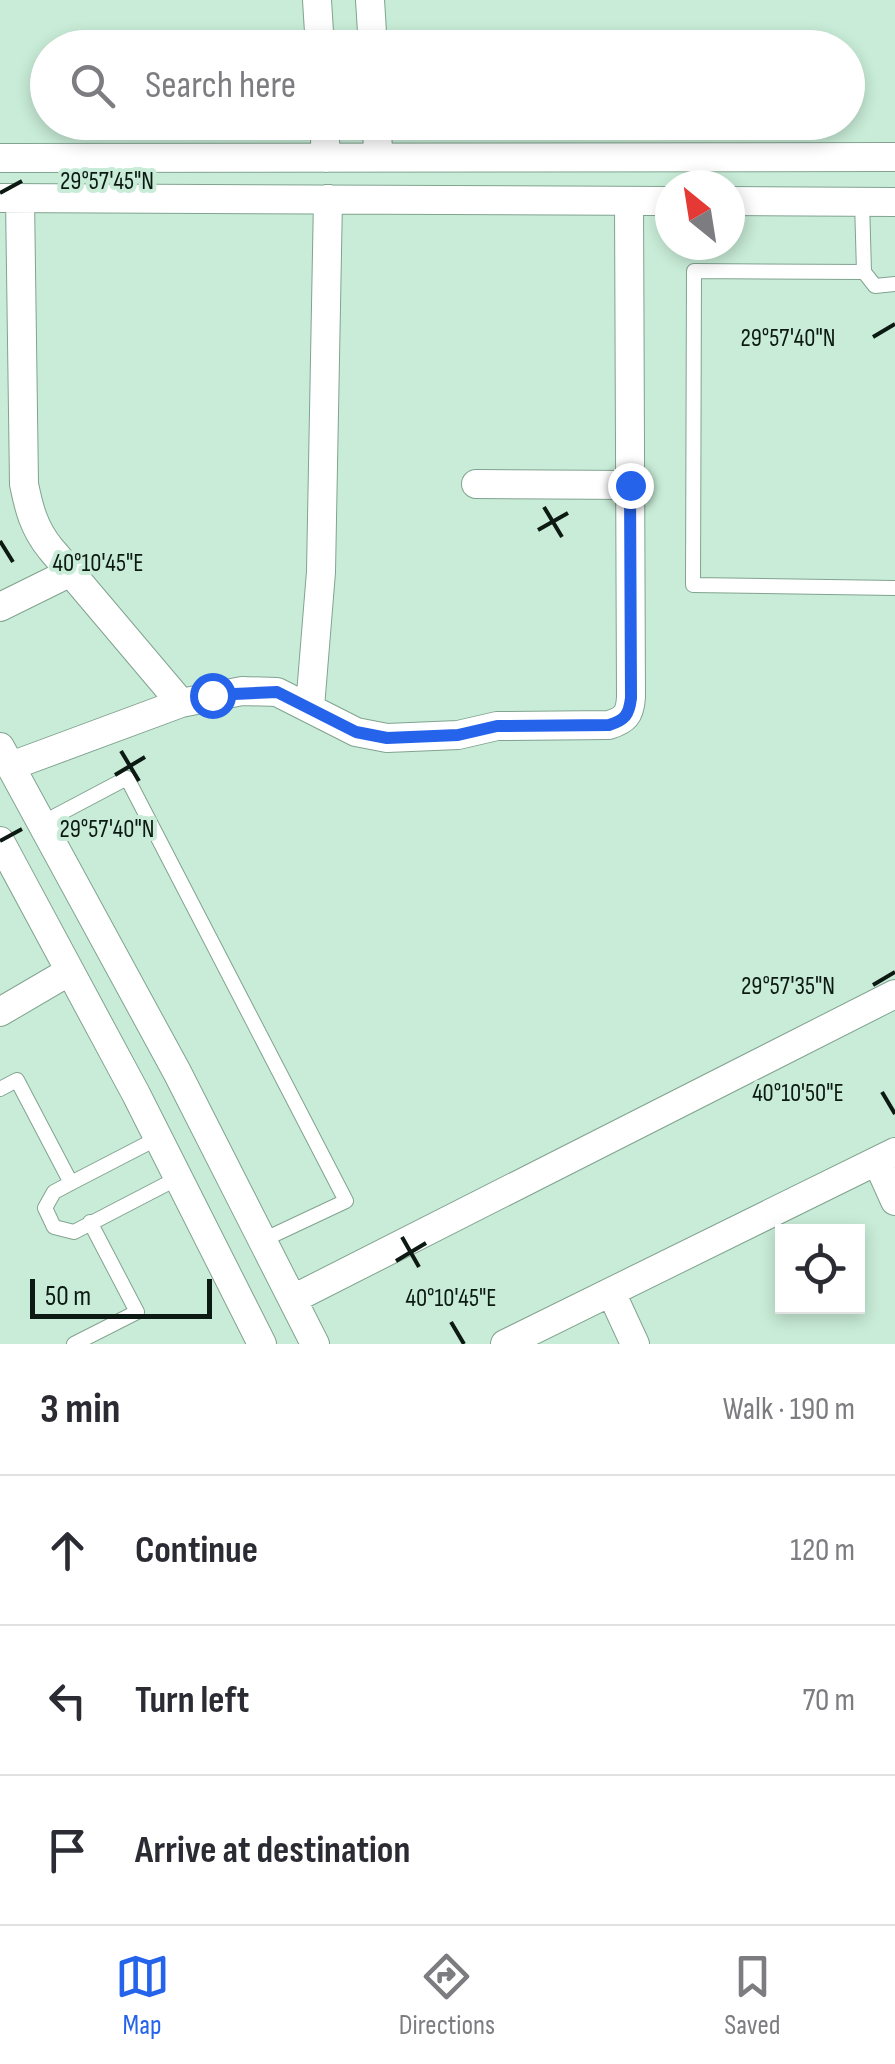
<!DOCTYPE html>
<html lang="en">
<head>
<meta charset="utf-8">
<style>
  body { margin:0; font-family:"Sofia Sans Condensed",sans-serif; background:#f7f7f7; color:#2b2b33 }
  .controls { position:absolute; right:30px; bottom:30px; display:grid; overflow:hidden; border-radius:0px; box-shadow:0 5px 15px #0003 }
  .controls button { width:90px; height:90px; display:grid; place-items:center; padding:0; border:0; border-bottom:2px solid #e1e1e2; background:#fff; color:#2b2b33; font:50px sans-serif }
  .compass { position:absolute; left:655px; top:170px; width:90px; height:90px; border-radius:50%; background:#fff; box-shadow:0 5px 15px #0003; rotate:330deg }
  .scale { position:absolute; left:30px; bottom:25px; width:182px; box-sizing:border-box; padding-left:10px; border:5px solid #0d1a13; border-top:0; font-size:28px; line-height:35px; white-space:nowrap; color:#0d1a13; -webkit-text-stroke:8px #c8ecd7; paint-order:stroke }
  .stop { position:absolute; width:30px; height:30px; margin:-22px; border:8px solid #2563eb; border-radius:50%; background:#fff }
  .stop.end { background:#2563eb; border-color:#fff; box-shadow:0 2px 10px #0008 }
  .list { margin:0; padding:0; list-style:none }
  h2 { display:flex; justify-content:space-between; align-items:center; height:130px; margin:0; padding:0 40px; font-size:42px }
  h2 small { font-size:32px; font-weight:400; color:#7c7c81 }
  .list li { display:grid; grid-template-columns:65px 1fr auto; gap:30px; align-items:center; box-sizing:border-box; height:150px; padding:0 40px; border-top:2px solid #e1e1e2 }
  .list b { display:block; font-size:38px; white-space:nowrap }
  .list em { font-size:32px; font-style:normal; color:#7c7c81 }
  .icon { flex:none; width:55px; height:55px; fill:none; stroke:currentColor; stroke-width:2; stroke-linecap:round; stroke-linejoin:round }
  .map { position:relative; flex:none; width:895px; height:1344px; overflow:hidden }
  .search { position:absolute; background:#fff; box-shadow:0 5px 15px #0003; left:30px; right:30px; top:30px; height:110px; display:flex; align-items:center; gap:25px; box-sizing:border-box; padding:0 35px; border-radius:55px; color:#7c7c81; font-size:38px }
  .sheet { height:580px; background:#fff }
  nav { display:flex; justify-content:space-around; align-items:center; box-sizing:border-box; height:140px; border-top:2px solid #e1e1e2; background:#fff; font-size:28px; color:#7c7c81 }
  nav a { display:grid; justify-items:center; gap:5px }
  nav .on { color:#2563eb }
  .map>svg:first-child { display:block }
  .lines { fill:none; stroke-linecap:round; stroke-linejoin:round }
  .service-casing { stroke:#81a390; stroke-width:16 }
  .minor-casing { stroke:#81a390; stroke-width:30 }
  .service { stroke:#fff; stroke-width:14 }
  .minor { stroke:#fff; stroke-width:28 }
  .route { stroke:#2563eb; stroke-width:12 }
  .ticks { fill:none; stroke:#0d1a13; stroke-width:4 }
  .ticks-label { font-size:25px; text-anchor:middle; fill:#0d1a13; stroke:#c8ecd7; stroke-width:8; stroke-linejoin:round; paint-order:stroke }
</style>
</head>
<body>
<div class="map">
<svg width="895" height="1344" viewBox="0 0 895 1344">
  <rect width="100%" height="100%" fill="#c8ecd7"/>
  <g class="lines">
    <g class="service-casing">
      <path id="service" d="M862,201l2,71 -170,-1 -1,314 202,3
        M864,272l11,14 20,-2
        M42,823l85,-45 219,423 -83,39
        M0,1089l17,-9 54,103 87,-45
        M71,1183l-17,9 -9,16 9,19 20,5 104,-54
        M74,1344l63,-32 -47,-90"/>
    </g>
    <g class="minor-casing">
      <path id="minor" d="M317,0l3,48
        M370,0l3,48
        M324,122l2,36
        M377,122l1,35
        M0,158l895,-1
        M0,198l670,3
        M20,198l4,286c5,25 10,44 26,64l131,155
        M730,201l165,1
        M476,484l154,1
        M0,607l71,-35
        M310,707l11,-135 7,-373
        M0,747l177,325 138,272
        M11,766l170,-63 61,-12 35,1 79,40 31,6 71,-3 39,-9 112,-1c16,-5 21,-10 22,-28l-2,-496
        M0,841l136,253 126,250
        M0,1012l70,-41
        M877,1161l18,40
        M611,1292l24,52
        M293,1299l602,-305
        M505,1344l390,-192"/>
    </g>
    <use href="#service" class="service"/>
    <use href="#minor" class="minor"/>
  </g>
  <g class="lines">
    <path class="route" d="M212,695l65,-3 79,40 31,6 71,-3 39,-9 112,-1c16,-5 20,-10 22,-27l-1,-213"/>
  </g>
  <path class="ticks" d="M0,193l22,-12M873,337l22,-13M544,507l18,30M538,530l30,-17M0,541l13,21M121,751l18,30M115,775l30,-18M0,841l22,-12M873,985l22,-13M882,1092l13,22M402,1237l17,30M396,1261l30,-18M451,1322l13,22"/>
  <g class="ticks-label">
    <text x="107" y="189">29°57'45"N</text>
    <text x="788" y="346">29°57'40"N</text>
    <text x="98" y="571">40°10'45"E</text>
    <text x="107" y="837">29°57'40"N</text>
    <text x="788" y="994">29°57'35"N</text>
    <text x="798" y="1101">40°10'50"E</text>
    <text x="451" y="1306">40°10'45"E</text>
  </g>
</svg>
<div class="controls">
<button><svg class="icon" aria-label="locate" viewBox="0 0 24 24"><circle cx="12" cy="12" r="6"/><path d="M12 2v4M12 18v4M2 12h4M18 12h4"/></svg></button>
</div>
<svg class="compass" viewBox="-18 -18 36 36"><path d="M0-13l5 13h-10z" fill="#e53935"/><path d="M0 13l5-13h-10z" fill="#7c7c81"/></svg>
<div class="scale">50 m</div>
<div class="stop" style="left:212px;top:695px"></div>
<div class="stop end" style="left:630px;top:485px"></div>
<div class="search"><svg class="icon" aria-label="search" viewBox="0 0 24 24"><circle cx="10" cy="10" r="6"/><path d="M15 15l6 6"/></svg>Search here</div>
</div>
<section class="sheet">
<h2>3 min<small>Walk · 190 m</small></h2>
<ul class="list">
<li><svg class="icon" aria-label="ahead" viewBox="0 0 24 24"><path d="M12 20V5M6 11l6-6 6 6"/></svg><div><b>Continue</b></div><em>120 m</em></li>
<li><svg class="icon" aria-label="left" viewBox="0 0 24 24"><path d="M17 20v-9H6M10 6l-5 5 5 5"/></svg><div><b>Turn left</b></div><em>70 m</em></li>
<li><svg class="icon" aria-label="arrive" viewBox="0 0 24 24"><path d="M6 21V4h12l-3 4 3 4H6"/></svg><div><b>Arrive at destination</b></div></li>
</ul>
</section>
<nav>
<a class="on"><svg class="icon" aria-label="map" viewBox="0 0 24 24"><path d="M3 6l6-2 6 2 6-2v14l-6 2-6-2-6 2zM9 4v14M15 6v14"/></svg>Map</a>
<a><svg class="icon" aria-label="directions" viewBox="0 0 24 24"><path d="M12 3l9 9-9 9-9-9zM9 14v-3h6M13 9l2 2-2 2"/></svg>Directions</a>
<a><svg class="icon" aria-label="saved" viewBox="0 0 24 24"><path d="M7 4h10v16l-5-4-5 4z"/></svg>Saved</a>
</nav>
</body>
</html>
